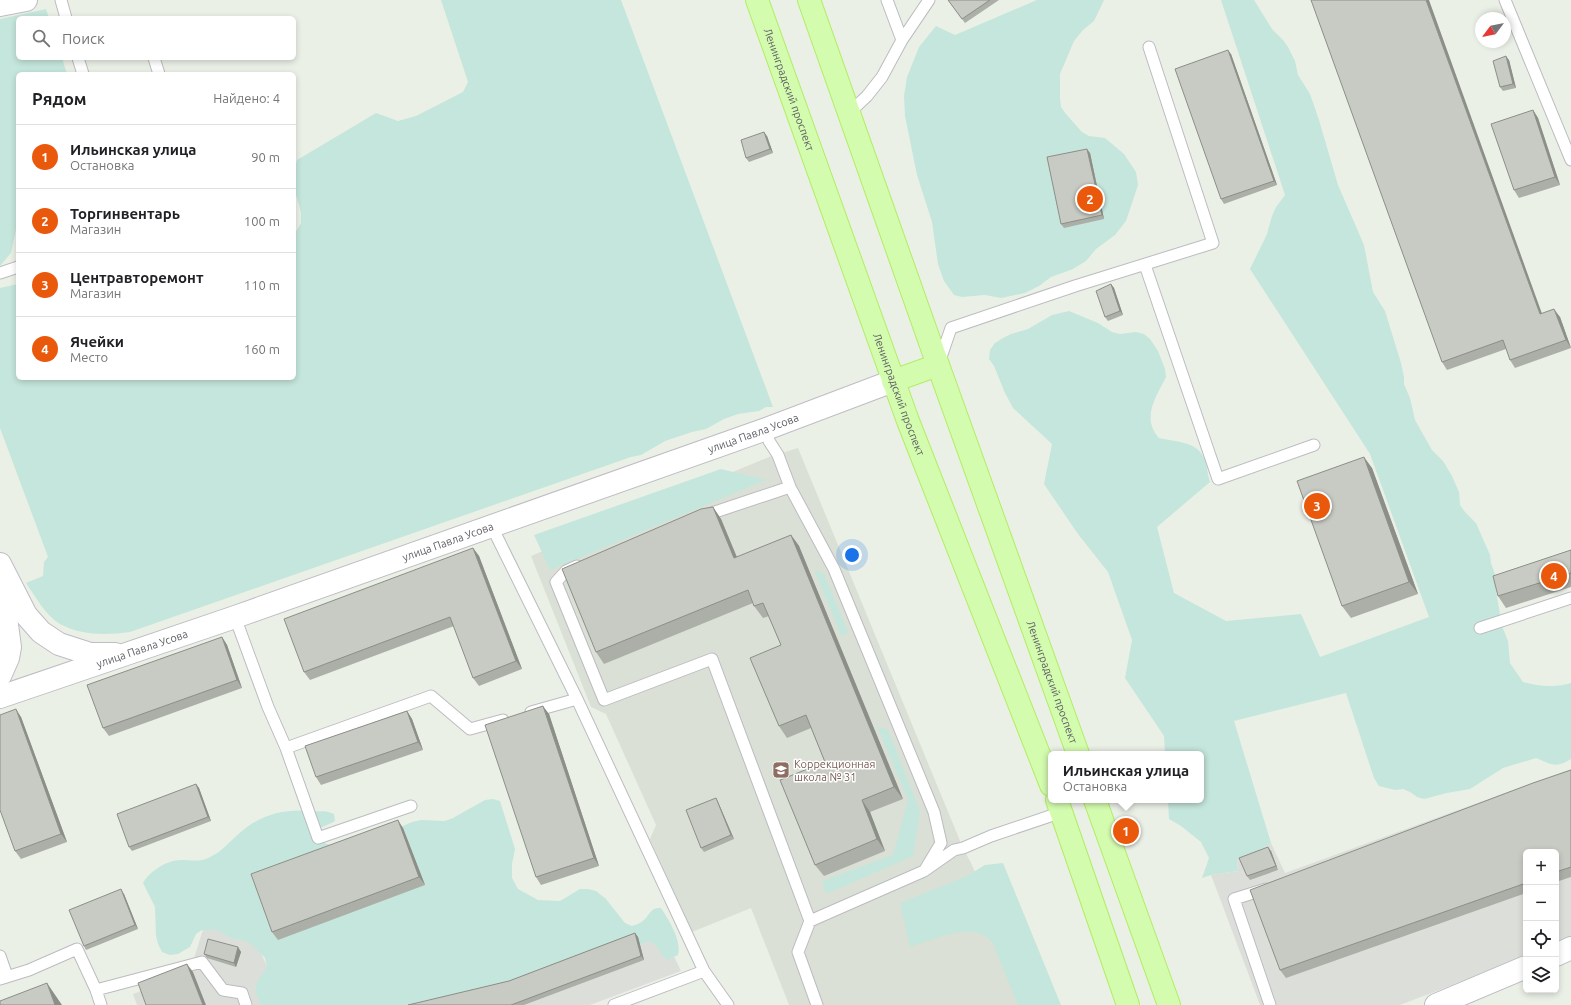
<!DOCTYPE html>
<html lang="ru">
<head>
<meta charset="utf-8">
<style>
  body { margin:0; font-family:Ubuntu,sans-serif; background:#f6f6f6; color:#202124 }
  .controls { position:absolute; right:12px; bottom:12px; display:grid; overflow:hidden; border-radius:6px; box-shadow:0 2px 6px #0003 }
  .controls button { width:36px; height:36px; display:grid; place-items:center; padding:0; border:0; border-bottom:1px solid #e0e0e0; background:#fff; color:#202124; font:20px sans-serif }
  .compass { position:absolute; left:1475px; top:12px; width:36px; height:36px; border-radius:50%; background:#fff; box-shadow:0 2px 6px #0003; rotate:238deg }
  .you { position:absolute; left:852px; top:555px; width:14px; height:14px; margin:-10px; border:3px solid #fff; border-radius:50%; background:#1a73e8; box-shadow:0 0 0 6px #1a73e833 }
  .badge { display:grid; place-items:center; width:26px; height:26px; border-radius:50%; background:#ea580c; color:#fff; font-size:13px; font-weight:700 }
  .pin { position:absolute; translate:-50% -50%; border:2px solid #fff; box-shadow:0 1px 4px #0006 }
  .popup { position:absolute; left:1048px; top:751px; width:156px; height:52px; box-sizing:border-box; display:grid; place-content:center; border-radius:6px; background:#fff; filter:drop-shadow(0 1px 3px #0005); font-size:13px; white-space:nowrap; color:#757577 }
  .popup b { font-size:15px; color:#202124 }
  .popup::after { content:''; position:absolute; left:50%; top:100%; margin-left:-8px; border:8px solid transparent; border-top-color:#fff }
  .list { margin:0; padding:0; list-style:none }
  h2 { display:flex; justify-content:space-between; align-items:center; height:52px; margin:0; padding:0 16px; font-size:17px }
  h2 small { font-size:13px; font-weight:400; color:#757577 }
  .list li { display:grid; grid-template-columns:26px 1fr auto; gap:12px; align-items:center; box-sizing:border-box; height:64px; padding:0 16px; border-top:1px solid #e0e0e0 }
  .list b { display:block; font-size:15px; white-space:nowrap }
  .list p { margin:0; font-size:13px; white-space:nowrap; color:#757577 }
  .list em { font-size:13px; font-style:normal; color:#757577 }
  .icon { flex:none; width:22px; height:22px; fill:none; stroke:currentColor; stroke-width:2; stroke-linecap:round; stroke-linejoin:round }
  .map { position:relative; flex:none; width:1571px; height:1005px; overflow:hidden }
  .search { position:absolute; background:#fff; box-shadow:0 2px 6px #0003; left:16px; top:16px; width:280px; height:44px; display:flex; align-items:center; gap:10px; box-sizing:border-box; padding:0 14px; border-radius:6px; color:#757577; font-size:15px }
  .panel { position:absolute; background:#fff; box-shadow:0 2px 6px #0003; left:16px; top:72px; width:280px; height:308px; border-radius:6px }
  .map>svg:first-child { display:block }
  .industrial { fill:#dcdfd9 }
  .education { fill:#dae0d5 }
  .green { fill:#c5e6dc }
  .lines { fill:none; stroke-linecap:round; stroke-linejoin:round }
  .lane-casing { stroke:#bdbbc2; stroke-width:13 }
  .street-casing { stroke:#bdbbc2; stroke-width:24 }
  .secondary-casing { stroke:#bfbcc4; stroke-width:24 }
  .primary-casing { stroke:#b2ed63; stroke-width:24 }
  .lane { stroke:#fff; stroke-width:11 }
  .street { stroke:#fff; stroke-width:22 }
  .secondary { stroke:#fff; stroke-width:22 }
  .primary { stroke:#d3fcaf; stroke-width:22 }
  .wall { fill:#acafa8 }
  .shaded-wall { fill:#8c8e88 }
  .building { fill:#c8cbc3; stroke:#8c8e88 }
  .labels { text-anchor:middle; stroke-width:3; stroke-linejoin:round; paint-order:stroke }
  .street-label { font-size:11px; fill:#605e66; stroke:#fff }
  .education-label { font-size:11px; fill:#785e54; stroke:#fff; text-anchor:start }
</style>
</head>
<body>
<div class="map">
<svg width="1571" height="1005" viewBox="0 0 1571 1005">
  <rect width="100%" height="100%" fill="#ebf0e7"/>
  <path class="industrial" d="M1571,769v171l-15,6v-94h-30v105l-126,48h-140l-49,-130 27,-4 -1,-11 19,-8 15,-9 14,30z
    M206,920l49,21 31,64h-149l-4,-11 57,-23z
    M662,931l19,40 -91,34h-156z"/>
  <path class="education" d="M798,448l165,400 9,17 59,140h-242l-38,-97 -59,24 -42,-93 6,-14 -50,-111 -15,-7 -60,-151 238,-99z"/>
  <path class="green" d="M441,0h180l152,407h-7l-7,4 -21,3 -14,5 -18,10 -14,3 -27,9 -24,14 -10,2 -501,175c-23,3 -48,4 -70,-8 -14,-8 -25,-28 -34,-41l17,-7 1,-14 4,-5 -48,-129v-140l18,-4v94h276v-143l7,-12v-11l-7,-24v-17l3,-11 79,-47 22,8 18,-5 47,-24 5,-10z
    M1037,0h67l-10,21 -11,9 -9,11 -14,33v24l1,9 5,7 16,18 7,4 16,2 19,16 12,18 2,13 -12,36 -11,14 -19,14 -10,12 -13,8 -22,8 -12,9 -14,7 -24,5 -16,-3 -23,2 -8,-2 -10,-14 -6,-17 -6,-42 -15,-47 -12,-59 -1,-20 3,-19 12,-30 17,-21 19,9z
    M1221,0h33l18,29 11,11 5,7 7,14 3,14 12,19 9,26 19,65 26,60 9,47 12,19 16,52 3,14v7l6,14 5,22 17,30 11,11 9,15 7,16 1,13 5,7 11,11 14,32 1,8 7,20 -2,8 6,35 6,15 2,22 13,19c14,4 33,6 48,1v76c-16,10 -20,5 -35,-1l-33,10 -33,21 -23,4 -23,6 -7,-2 -7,-5 -7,-3 -8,1 -16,-4 -5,-8 -28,-85 -112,28 37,122 -15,9 -19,8 1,11 -27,4 -9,3 7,-20 -8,-16 -20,-16 -12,-7 -1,-19h33v-46h-36l-1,-18 -39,-58 7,-38 -24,-68 -30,-38 -34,-50 8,-40 -39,-36 -8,-15 -11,-27 -5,-7 1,-9 5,-7 8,-5 8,-4 17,-5 24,-14 17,-4 29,12 14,9 8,2 16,-2 8,2 6,5 8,12 7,18 1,8c-10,20 -25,41 -7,61 17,4 39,3 46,22 3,7 2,15 5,22l-53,45 17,66 52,28 75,-7 19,43 109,-40 -59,-163 -120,-185 17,-35 5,-18 4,-9 9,-12z
    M46,9l3,9h-31v40h44l5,16h-49v146l-7,33 -11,13v-247z
    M721,469l45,11 -216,90 -16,-35z
    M814,570l10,4 24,58 -6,5z
    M877,726l11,4 32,81 -7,45 -87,38 -4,-13 71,-26 15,-55z
    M493,799l7,2 15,48 -3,15v14l6,11 20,11 22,1 20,-12h8l8,2 10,8 19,24 7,3c4,-1 9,-3 12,-6 6,-6 7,-13 17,-12 8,12 21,33 17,47l-11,5c-7,-6 -9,-15 -17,-19l-15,5 -16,9 -200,50h-158c-10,-19 -5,-22 6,-38l-2,-9 -12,-12 -7,-5 -15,-3 -14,-8h-15l-6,4 -6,13 -12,7 -8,1 -8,-3 -4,-8 -2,-8 -1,-29 -12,-24c7,-12 24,-23 38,-23 8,0 20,2 27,-2 14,-6 22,-17 34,-27 20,-17 43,-22 68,-20 9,1 16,-1 24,3l1,7c-6,4 -13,5 -20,10 3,9 7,12 16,14l65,-16 16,-7 9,-2 24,1 8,-3 32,-18z
    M1003,863l58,142h-43l-25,-61c-16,-26 -61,-4 -83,3l-10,-44 67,-27 18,-11z"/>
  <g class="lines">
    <g class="lane-casing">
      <path id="lane" d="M61,0l5,18
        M887,0l15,40
        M1505,0l66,160
        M78,58l5,16
        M154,58l5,16
        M849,113l18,-17 15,-19 20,-37 27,-40
        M1145,265l73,214 96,-34
        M0,273l18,-6
        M939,363l12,-35 124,-42 138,-43 -64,-196
        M766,429l3,12 9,14 12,32 44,82 100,243 7,31 -15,25
        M703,516l87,-29
        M494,525l2,10 81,164 127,272 24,34
        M577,566l-11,5 -10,11 48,118 108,-41 98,262 114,-50 30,-21 9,-2 28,-12 71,-24
        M235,617l33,90 18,41 32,90 93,-32
        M1480,628l91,-30
        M531,712l46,-13
        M286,748l145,-52 39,33 33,-9
        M1266,889l-32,10 36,106
        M810,921l-12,31 19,53
        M0,956l7,20
        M0,979l29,-9 48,-21 19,41 5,15
        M96,990l106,-28 21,28 19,3 4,12
        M614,1005l90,-34"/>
    </g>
    <g class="street-casing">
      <path id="street" d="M1556,955l15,-7
        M1436,1005l90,-38"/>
    </g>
    <g class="secondary-casing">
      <g id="secondary">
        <path d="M0,5l26,-5"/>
        <path d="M0,564l26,51 15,17 18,12 31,10h25"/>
        <path d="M0,676l8,-18 2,-11 -9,-66"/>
        <path id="s1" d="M0,697l235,-80 531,-188 127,-48"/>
      </g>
    </g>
    <g class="primary-casing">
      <g id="primary">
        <path id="s2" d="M757,0l151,421 143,364"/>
        <path id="s3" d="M809,0l129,365 140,389"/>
        <path d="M893,381l45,-16"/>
        <path d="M1057,800l71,205"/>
        <path d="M1095,800l74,205"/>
      </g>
    </g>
    <use href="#lane" class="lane"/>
    <use href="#street" class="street"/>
    <use href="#secondary" class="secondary"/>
    <use href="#primary" class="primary"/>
  </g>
  <path class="wall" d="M948,0h51l-34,23z
    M1231,54l46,131 -53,19 -3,-5z
    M1509,60l7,28 -13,3 -3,-4z
    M1533,110l5,8 22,67 -41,13 -5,-8z
    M767,136l6,17 -24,9 -3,-4z
    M1090,153l14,66 -40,9 -3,-4z
    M1111,284l3,4 9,27 -15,6 -3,-4z
    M1542,313l18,4 11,31 -56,20 -5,-8 -4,-11 -59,21 -5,-8z
    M1372,468l46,126 -67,24 -9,-12z
    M713,507l8,12 16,38 54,-22 8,11 104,253 -33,13 15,39 -61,25 -9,-11 10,-103 -14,-34 -24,10 -8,-12 2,-81 -12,-29 -6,2 -9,-12 -1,-3 -149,61 -8,-12z
    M473,548l6,8 43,113 -43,17 -6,-8 -19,-52 -144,54 -6,-8z
    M1571,550v37l-65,21 -8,-12z
    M222,637l5,8 15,43 -133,48 -6,-8z
    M407,711l5,8 11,31 -102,35 -5,-8z
    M549,714l50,152 -58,19 -5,-8z
    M21,717l46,125 -46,17 -6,-8z
    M1571,770v107l-15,5v-30h-30v41l-240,85 -6,-8z
    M196,784l3,4 12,33 -79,30 -3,-4z
    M716,798l2,4 16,37 -30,13 -3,-4z
    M403,828l22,57 -147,55 -6,-8z
    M1271,851l7,19 -28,10 -3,-4z
    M124,894l14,35 -52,21 -2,-4z
    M635,933l3,4 6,23 -120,45h-116l101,-24z
    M238,947l3,5 -5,15 -29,-9 -3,-4z"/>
  <path class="shaded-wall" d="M1426,0h3l116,322 -5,-8z
    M1228,50l3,4 46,131 -3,-4z
    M1506,56l3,4 7,28 -3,-4z
    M1533,110l5,8 22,67 -5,-8z
    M764,132l3,4 6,17 -3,-4z
    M1087,149l3,4 14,66 -2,-4z
    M1111,284l3,4 9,27 -3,-4z
    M1554,309l6,8 11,31 -5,-8z
    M1364,457l8,11 46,126 -9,-12z
    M713,507l8,12 21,51 -8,-12z
    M791,535l8,11 104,253 -9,-12z
    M473,548l6,8 43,113 -6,-8z
    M222,637l5,8 15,43 -5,-8z
    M543,706l6,8 50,152 -5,-8z
    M16,709l5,8 46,125 -6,-8z
    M407,711l5,8 11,31 -5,-8z
    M196,784l3,4 12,33 -3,-4z
    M716,798l2,4 16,37 -3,-4z
    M862,800l8,12 15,39 -8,-12z
    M398,820l5,8 22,57 -6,-8z
    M1268,847l3,4 7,19 -2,-4z
    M121,889l3,5 14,35 -3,-4z
    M635,933l3,4 6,23 -3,-4z
    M238,947l3,5 -5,15 -2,-4z
    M187,964l6,8 13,33h-3z
    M47,983l15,22h-7z"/>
  <path class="building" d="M948,0h42l-28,19z
    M1311,0h115l114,314 14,-5 12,31 -56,20 -7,-20 -61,22z
    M1228,50l46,131 -53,18 -46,-130z
    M1506,56l7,28 -13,3 -7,-26z
    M1533,110l22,67 -41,13 -23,-66z
    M764,132l6,17 -24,9 -5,-18z
    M1087,149l15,66 -41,9 -14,-67z
    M1111,284l9,27 -15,6 -9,-26z
    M1364,457l45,125 -67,24 -45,-125z
    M713,507l21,51 57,-23 103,252 -32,13 15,39 -62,26 -35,-85 45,-18 -19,-47 -27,11 -29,-68 31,-13 -18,-42 -9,3 -6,-16 -152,62 -34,-83 139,-60z
    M473,548l43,113 -43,17 -23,-61 -146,55 -20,-53z
    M1571,550v23l-73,23 -5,-20z
    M222,637l15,43 -134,48 -16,-43z
    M543,706l51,152 -58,19 -51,-152z
    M16,709l45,125 -46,17 -15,-41v-95z
    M407,711l11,31 -102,35 -11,-31z
    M1571,770v97l-15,5v-20h-30v31l-246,87 -30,-80 283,-107z
    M196,784l12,33 -79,30 -12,-33z
    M716,798l15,37 -30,13 -15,-38z
    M398,820l21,57 -147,55 -21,-58z
    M1268,847l8,19 -29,10 -8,-18z
    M121,889l14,36 -51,21 -15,-36z
    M635,933l6,23 -130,49h-103l101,-24z
    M208,939l30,8 -4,16 -30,-9z
    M187,964l16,41h-57l-8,-22z
    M47,983l8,22h-55v-4z"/>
  <defs>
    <g id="school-square" transform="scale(0.9)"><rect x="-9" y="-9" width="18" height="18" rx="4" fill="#8d6e63" stroke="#fff"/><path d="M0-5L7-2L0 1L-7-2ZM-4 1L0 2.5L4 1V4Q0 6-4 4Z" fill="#fff"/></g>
  </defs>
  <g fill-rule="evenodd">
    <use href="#school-square" x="781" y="770"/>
  </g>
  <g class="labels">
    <g class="street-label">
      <text dy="4" stroke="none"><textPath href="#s2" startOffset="95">Ленинградский проспект</textPath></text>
      <text dy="4" stroke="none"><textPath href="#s2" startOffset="419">Ленинградский проспект</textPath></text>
      <text dy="4" stroke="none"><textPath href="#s1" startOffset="798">улица Павла Усова</textPath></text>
      <text dy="4" stroke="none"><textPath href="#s1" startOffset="474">улица Павла Усова</textPath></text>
      <text dy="4" stroke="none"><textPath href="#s1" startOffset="150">улица Павла Усова</textPath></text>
      <text dy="4" stroke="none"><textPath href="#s3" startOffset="724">Ленинградский проспект</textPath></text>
    </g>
    <g class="education-label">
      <text x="794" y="768">Коррекционная<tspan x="794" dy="13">школа № 31</tspan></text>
    </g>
  </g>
</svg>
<div class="controls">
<button>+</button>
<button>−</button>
<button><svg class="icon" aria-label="locate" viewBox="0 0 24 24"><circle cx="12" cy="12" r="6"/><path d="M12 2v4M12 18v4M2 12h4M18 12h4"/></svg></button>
<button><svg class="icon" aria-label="layers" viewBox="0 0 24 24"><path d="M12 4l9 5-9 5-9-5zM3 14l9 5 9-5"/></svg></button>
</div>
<svg class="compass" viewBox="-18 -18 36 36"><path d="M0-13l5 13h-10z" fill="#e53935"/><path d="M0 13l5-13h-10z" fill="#757577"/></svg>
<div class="you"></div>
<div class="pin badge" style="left:1126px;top:831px">1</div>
<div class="popup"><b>Ильинская улица</b>Остановка</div>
<div class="pin badge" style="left:1090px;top:199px">2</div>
<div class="pin badge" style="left:1317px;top:506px">3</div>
<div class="pin badge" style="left:1554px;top:576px">4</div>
<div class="search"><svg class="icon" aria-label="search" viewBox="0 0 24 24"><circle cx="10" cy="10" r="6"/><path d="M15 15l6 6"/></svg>Поиск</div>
<section class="panel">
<h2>Рядом<small>Найдено: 4</small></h2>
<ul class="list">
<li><span class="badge">1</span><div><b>Ильинская улица</b><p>Остановка</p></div><em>90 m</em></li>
<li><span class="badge">2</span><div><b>Торгинвентарь</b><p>Магазин</p></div><em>100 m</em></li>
<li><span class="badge">3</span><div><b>Центравторемонт</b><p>Магазин</p></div><em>110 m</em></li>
<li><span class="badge">4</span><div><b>Ячейки</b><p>Место</p></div><em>160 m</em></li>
</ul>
</section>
</div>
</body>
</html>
